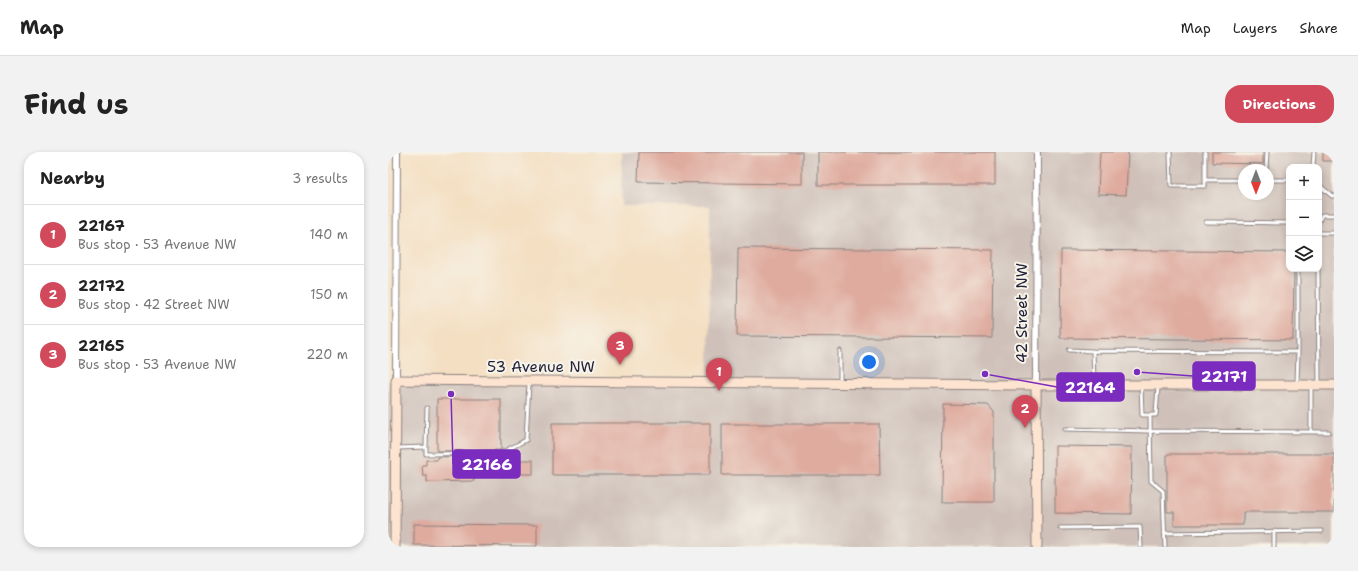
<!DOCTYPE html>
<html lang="en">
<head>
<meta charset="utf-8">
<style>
  body { margin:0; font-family:"Shantell Sans",sans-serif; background:#f2f2f2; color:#222 }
  .controls { position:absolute; right:12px; top:12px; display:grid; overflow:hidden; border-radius:8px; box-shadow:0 2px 6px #0003 }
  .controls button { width:36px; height:36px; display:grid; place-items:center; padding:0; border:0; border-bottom:1px solid #e0e0e0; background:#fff; color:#222; font:20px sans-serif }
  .compass { position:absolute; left:850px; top:12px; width:36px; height:36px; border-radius:50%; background:#fff; box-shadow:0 2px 6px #0003; rotate:180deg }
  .you { position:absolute; left:481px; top:210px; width:14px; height:14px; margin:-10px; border:3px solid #fff; border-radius:50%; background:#1a73e8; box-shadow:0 0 0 6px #1a73e833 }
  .badge { display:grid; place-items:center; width:26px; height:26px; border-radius:50%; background:#d1495b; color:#fff; font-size:13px; font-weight:700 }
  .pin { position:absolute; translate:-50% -33px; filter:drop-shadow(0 1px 2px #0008) }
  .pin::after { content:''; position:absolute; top:21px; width:14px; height:12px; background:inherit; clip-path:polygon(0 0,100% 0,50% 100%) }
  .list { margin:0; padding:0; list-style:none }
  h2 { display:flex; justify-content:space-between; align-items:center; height:52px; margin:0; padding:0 16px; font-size:17px }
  h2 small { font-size:13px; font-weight:400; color:#767676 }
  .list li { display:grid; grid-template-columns:26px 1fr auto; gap:12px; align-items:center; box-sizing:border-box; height:60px; padding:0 16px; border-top:1px solid #e0e0e0 }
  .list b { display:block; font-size:15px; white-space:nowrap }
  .list p { margin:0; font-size:13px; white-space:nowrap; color:#767676 }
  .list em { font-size:13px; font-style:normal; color:#767676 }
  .icon { flex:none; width:22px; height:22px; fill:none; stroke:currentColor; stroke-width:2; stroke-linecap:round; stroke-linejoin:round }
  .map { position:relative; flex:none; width:946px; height:395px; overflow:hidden; border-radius:16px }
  header { display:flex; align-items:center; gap:24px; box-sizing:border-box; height:56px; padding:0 20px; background:#fff; border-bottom:1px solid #e0e0e0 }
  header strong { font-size:19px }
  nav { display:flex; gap:22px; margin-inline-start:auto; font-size:14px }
  .intro { display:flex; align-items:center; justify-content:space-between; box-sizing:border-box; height:96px; padding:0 24px }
  h1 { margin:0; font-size:28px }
  .button { padding:10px 18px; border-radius:16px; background:#d1495b; color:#fff; font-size:14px; font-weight:700 }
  main { display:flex; gap:24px; padding:0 24px }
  aside { flex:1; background:#fff; border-radius:16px; box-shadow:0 2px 6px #0003 }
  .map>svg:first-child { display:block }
  .industrial { fill:#cfc1ba; fill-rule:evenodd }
  .building { fill:#dfab9f }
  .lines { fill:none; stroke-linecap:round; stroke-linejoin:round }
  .lane-casing { stroke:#8b807e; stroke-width:5 }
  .street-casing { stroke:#8b807e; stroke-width:8 }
  .secondary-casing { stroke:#8b807e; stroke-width:11 }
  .lane { stroke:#fff; stroke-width:3 }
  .street { stroke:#fff; stroke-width:6 }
  .secondary { stroke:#fde4d1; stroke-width:9 }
  .labels { text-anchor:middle; stroke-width:4; stroke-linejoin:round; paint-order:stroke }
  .street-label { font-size:15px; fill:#22223b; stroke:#f7f3e8 }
  .leader { fill:none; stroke:#7b2cbf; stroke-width:1.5 }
  .callout-dot { fill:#7b2cbf; stroke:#f7f3e8; stroke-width:1.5 }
  .callout { fill:#7b2cbf; stroke:#7b2cbf; stroke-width:1.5 }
  .callout-label { font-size:16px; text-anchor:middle; font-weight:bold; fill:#fff }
</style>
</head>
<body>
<header>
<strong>Map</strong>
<nav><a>Map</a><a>Layers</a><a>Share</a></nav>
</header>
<div class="intro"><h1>Find us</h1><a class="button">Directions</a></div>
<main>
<aside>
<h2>Nearby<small>3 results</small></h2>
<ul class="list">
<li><span class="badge">1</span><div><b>22167</b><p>Bus stop · 53 Avenue NW</p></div><em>140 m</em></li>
<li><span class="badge">2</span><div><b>22172</b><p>Bus stop · 42 Street NW</p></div><em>150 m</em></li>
<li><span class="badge">3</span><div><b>22165</b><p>Bus stop · 53 Avenue NW</p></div><em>220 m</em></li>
</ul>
</aside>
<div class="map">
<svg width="946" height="395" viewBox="0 0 946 395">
  <rect width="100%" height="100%" fill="#f7f3e8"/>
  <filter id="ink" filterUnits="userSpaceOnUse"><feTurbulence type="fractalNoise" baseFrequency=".025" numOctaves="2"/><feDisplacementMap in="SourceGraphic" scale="8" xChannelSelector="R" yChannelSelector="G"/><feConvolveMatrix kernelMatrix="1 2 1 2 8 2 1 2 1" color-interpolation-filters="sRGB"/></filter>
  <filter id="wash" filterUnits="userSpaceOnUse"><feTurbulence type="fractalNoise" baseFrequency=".012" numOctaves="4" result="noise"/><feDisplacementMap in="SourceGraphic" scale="16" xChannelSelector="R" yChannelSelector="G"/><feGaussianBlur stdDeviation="0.9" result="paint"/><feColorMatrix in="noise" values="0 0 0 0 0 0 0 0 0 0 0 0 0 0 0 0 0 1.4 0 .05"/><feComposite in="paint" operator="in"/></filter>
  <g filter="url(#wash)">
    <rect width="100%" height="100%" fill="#f4dfc2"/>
    <path class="industrial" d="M234,0h712v395h-946v-166l321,4 1,-179h-89zM901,15h30v102h-30zM856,18h24v24h-24z"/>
    <g id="blocks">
      <path class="building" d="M251,0h163v32l-164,-2z
        M430,0h177v33h-177z
        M712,0h28l-2,43 -28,-1z
        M824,0h51v12l-51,-1z
        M935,0h11v9h-11z
        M350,96l255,2 -1,88 -255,-2z
        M673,98l228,2v17h5l-1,71 -233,-2z
        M49,247h64v51l-64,1z
        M555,252l45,1 6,7v90h-52z
        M164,271h158v52h-158z
        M334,272h157l1,51h-158z
        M667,294l77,1 -1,67 -76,-1z
        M779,302h167v58h-91v13h-69v-13h-7z
        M86,304v25l-47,1v-6h-4l-1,-11h4v-5h11v-3z
        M124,308h21v14h-21z
        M26,372l123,1v21l-123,-1z"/>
    </g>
  </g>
  <g filter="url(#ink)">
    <use href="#blocks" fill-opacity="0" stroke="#8b807e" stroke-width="1"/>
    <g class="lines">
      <g class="lane-casing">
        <path id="lane" d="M782,0l1,34h34v-34
          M925,15l1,-15
          M878,18l1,-18
          M817,28h39
          M880,28h21
          M931,33l13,11h2
          M931,69l3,-6h12
          M818,70l83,1
          M931,81h15
          M930,117l1,114
          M681,198l24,1
          M910,200v-83
          M452,230v-31
          M706,231l-1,-32 205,1 -1,31
          M753,233l1,30h14l2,-28
          M762,263l1,66 12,10 2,56
          M677,277l85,2 179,1
          M923,280v-46
          M38,295v7l75,-1 25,-13 3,-57
          M9,296l29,-1 1,-39
          M672,376l80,-1 1,20
          M886,379v16
          M776,381l158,-2"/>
      </g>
      <g class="street-casing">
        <path id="street" d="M8,228l1,-228
          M648,233l1,-233"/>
      </g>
      <g class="secondary-casing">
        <path id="secondary" d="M648,233l1,162
          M7,395l1,-167 640,5h298"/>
      </g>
      <use href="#lane" class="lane"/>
      <use href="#street" class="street"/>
      <use href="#secondary" class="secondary"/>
    </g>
  </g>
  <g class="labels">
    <g class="street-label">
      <text transform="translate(634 161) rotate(-90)" y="5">42 Street NW</text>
      <text x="153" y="220">53 Avenue NW</text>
    </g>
  </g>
  <path class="leader" d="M749 220L805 224M597 222L669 235M63 242L65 312"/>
  <g class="callout-dot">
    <circle cx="749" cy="220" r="4"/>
    <circle cx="597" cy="222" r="4"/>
    <circle cx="63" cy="242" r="4"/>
  </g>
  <g class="callout">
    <rect x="805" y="210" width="62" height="28" rx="4"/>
    <rect x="669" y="221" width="67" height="28" rx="4"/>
    <rect x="65" y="298" width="67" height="28" rx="4"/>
  </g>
  <g class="callout-label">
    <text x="836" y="230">22171</text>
    <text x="702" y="241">22164</text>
    <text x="99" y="318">22166</text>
  </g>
</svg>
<div class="controls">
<button>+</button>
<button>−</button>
<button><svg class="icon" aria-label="layers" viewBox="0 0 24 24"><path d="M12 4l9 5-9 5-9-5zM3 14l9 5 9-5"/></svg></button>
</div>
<svg class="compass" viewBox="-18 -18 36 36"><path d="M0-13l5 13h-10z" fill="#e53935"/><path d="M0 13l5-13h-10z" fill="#767676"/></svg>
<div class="you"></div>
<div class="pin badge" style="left:331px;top:239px">1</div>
<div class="pin badge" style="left:637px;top:276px">2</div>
<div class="pin badge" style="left:232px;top:213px">3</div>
</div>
</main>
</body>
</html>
